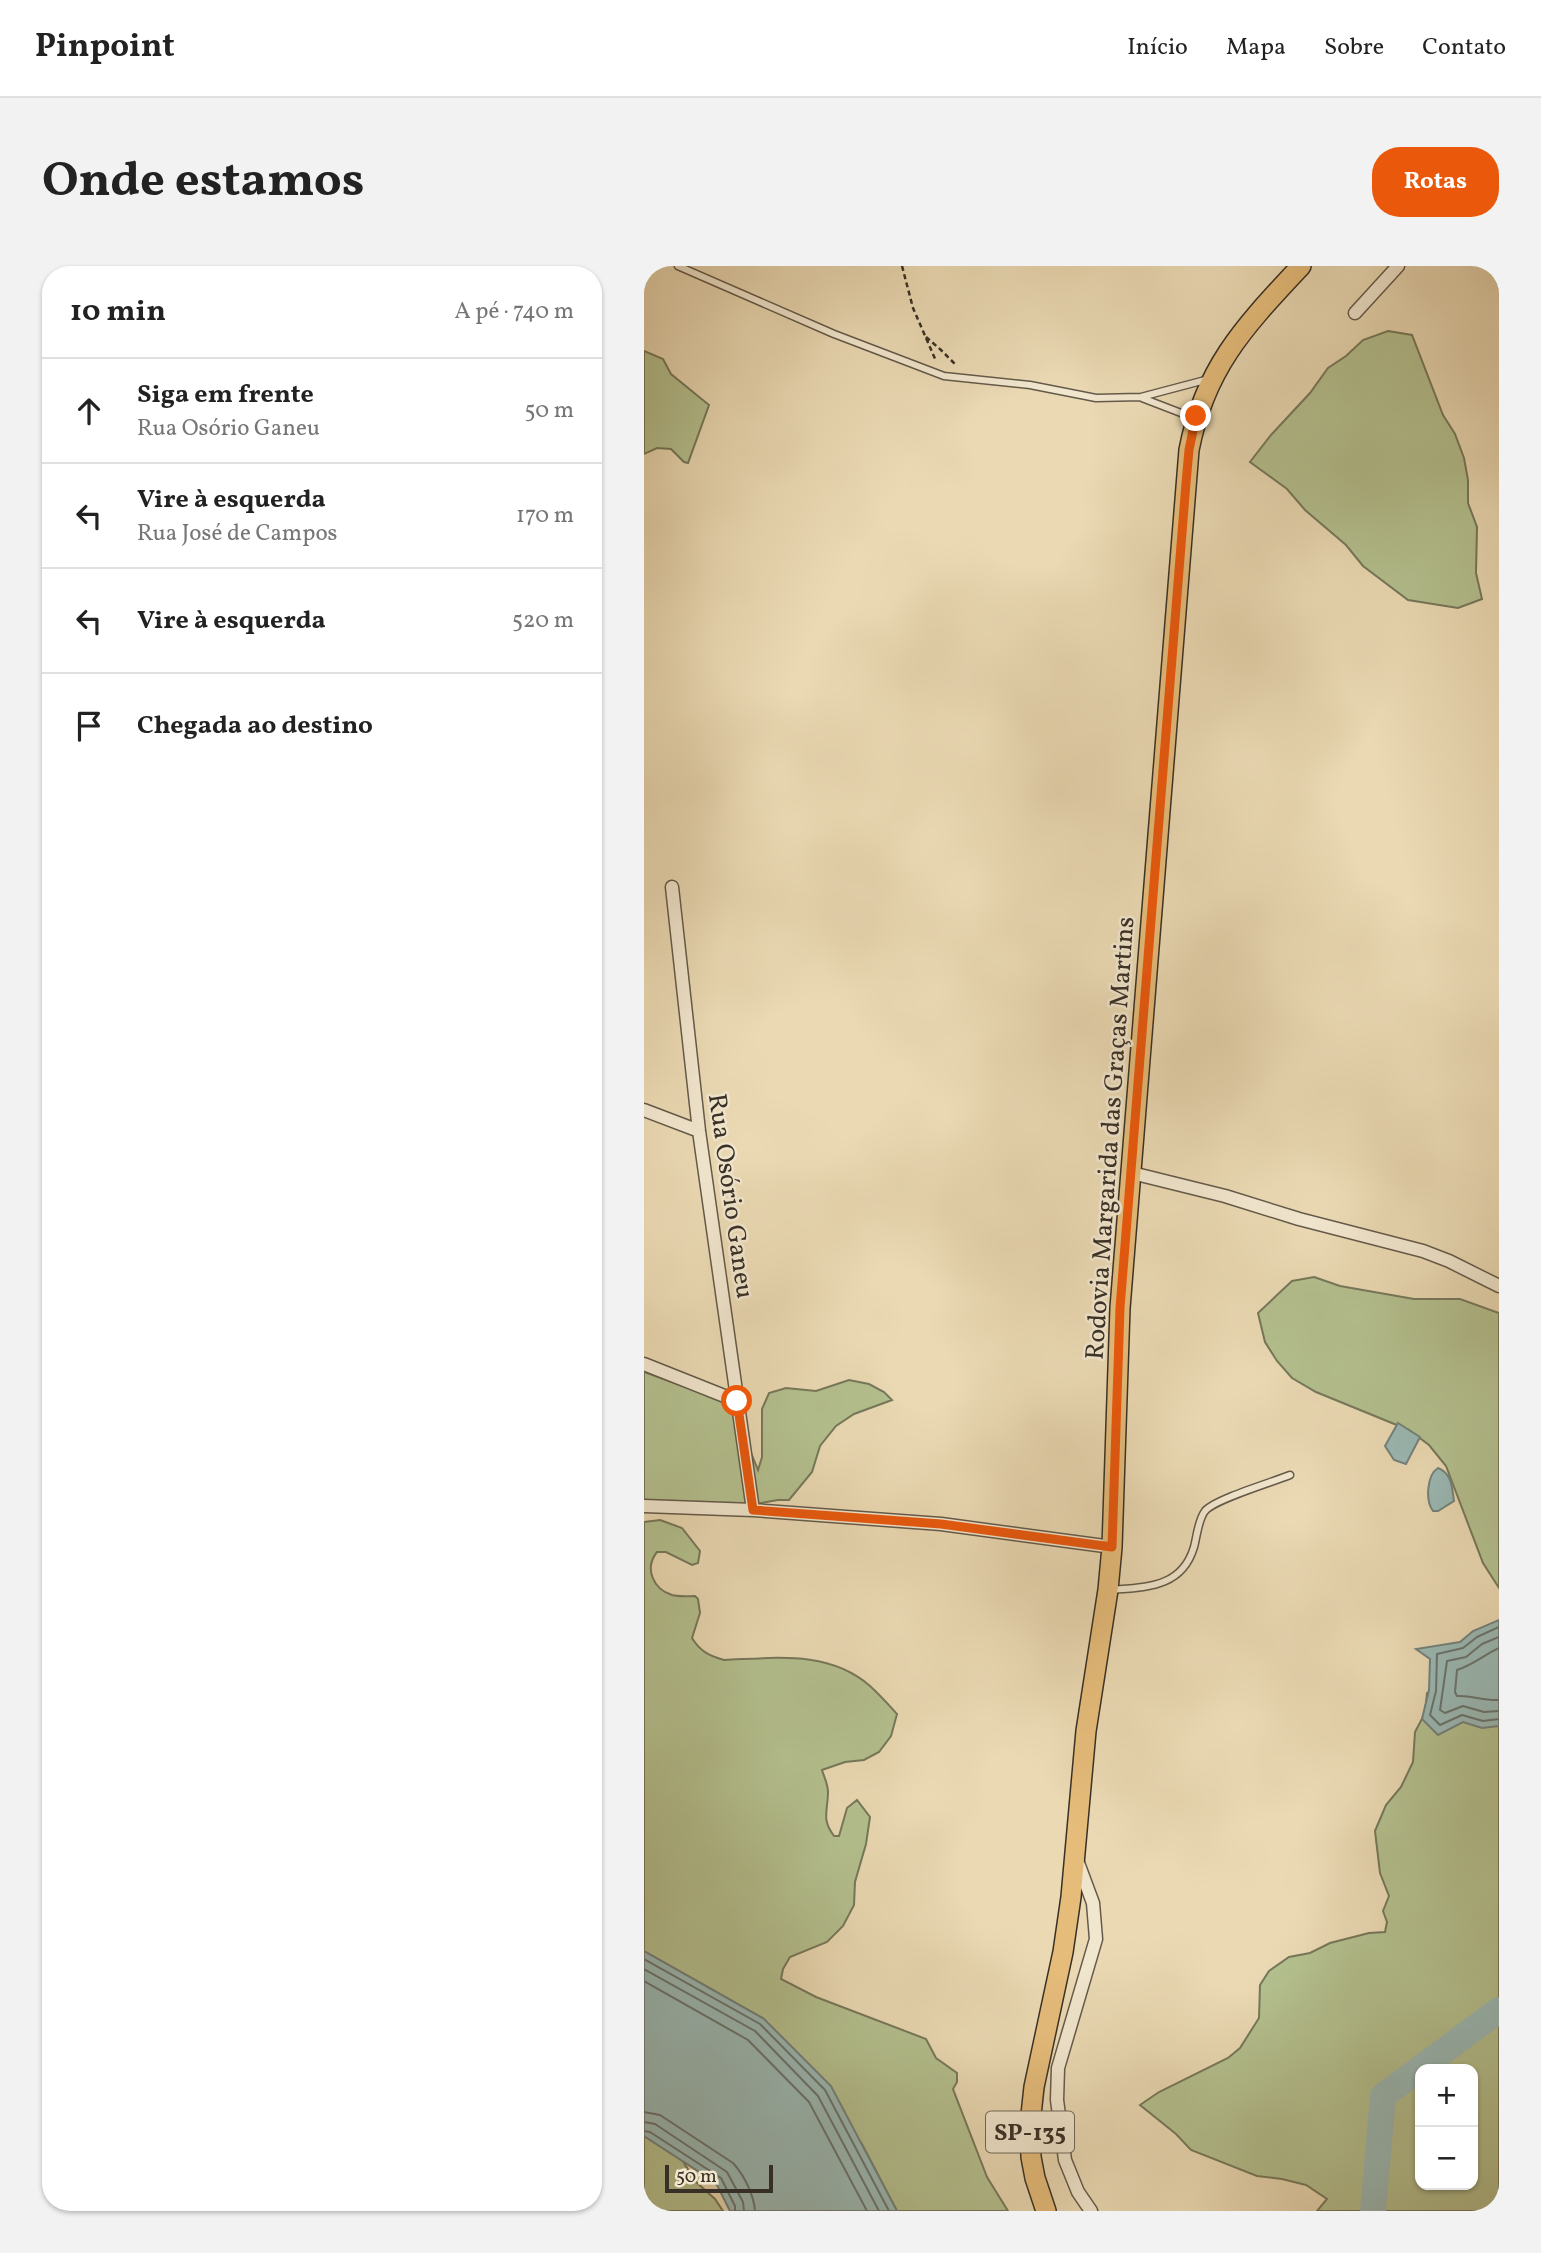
<!DOCTYPE html>
<html lang="pt">
<head>
<meta charset="utf-8">
<style>
  body { margin:0; font-family:Vollkorn,serif; background:#f2f2f2; color:#222 }
  .controls { position:absolute; right:21px; bottom:21px; display:grid; overflow:hidden; border-radius:14px; box-shadow:0 2px 5px #0004 }
  .controls button { width:63px; height:63px; display:grid; place-items:center; padding:0; border:0; border-bottom:2px solid #e0e0e0; background:#fff; color:#222; font:35px sans-serif }
  .scale { position:absolute; left:21px; bottom:18px; width:108px; box-sizing:border-box; padding-left:7px; border:4px solid #383026; border-top:0; font-size:19px; line-height:24px; white-space:nowrap; color:#383026; -webkit-text-stroke:5px #f1e6ce; paint-order:stroke }
  .stop { position:absolute; width:21px; height:21px; margin:-16px; border:5px solid #ea580c; border-radius:50%; background:#fff }
  .stop.end { background:#ea580c; border-color:#fff; box-shadow:0 2px 7px #0008 }
  .list { margin:0; padding:0; list-style:none }
  h2 { display:flex; justify-content:space-between; align-items:center; height:91px; margin:0; padding:0 28px; font-size:30px }
  h2 small { font-size:23px; font-weight:400; color:#767676 }
  .list li { display:grid; grid-template-columns:46px 1fr auto; gap:21px; align-items:center; box-sizing:border-box; height:105px; padding:0 28px; border-top:2px solid #e0e0e0 }
  .list b { display:block; font-size:26px; white-space:nowrap }
  .list p { margin:0; font-size:23px; white-space:nowrap; color:#767676 }
  .list em { font-size:23px; font-style:normal; color:#767676 }
  .icon { flex:none; width:38px; height:38px; fill:none; stroke:currentColor; stroke-width:2; stroke-linecap:round; stroke-linejoin:round }
  .map { position:relative; flex:none; width:855px; height:1945px; overflow:hidden; border-radius:28px }
  header { display:flex; align-items:center; gap:42px; box-sizing:border-box; height:98px; padding:0 35px; background:#fff; border-bottom:2px solid #e0e0e0 }
  header strong { font-size:33px }
  nav { display:flex; gap:38px; margin-inline-start:auto; font-size:24px }
  .intro { display:flex; align-items:center; justify-content:space-between; box-sizing:border-box; height:168px; padding:0 42px }
  h1 { margin:0; font-size:49px }
  .button { padding:18px 32px; border-radius:28px; background:#ea580c; color:#fff; font-size:24px; font-weight:700 }
  main { display:flex; gap:42px; padding:0 42px }
  aside { flex:1; background:#fff; border-radius:28px; box-shadow:0 2px 5px #0004 }
  .map>svg:first-child { display:block }
  .green { fill:#b4c08f; stroke:#76785a; stroke-width:2; fill-rule:evenodd }
  .water { fill:#9ab9b5; stroke:#73827c; stroke-width:2 }
  .lines { fill:none; stroke-linecap:round; stroke-linejoin:round }
  .shore { stroke:#69746e; stroke-width:2 }
  .river { stroke:#9ab9b5; stroke-width:26 }
  .lane-casing { stroke:#645a49; stroke-width:9 }
  .street-casing { stroke:#645a49; stroke-width:15 }
  .primary-casing { stroke:#383026; stroke-width:22 }
  .path { stroke:#383026; stroke-width:2.5; stroke-dasharray:5 3.5; stroke-linecap:butt }
  .lane { stroke:#f1e6ce; stroke-width:6 }
  .street { stroke:#f1e6ce; stroke-width:12 }
  .primary { stroke:#e5bc7a; stroke-width:19 }
  .route { stroke:#ea580c; stroke-width:9 }
  .labels { text-anchor:middle; stroke-width:5; stroke-linejoin:round; paint-order:stroke }
  .shield { fill:#f1e6ce; stroke:#706758; stroke-width:2 }
  .shield-label { font-size:24px; font-weight:bold; fill:#383026 }
  .street-label { font-size:26px; fill:#383026; stroke:#f1e6ce }
</style>
</head>
<body>
<header>
<strong>Pinpoint</strong>
<nav><a>Início</a><a>Mapa</a><a>Sobre</a><a>Contato</a></nav>
</header>
<div class="intro"><h1>Onde estamos</h1><a class="button">Rotas</a></div>
<main>
<aside>
<h2>10 min<small>A pé · 740 m</small></h2>
<ul class="list">
<li><svg class="icon" aria-label="ahead" viewBox="0 0 24 24"><path d="M12 20V5M6 11l6-6 6 6"/></svg><div><b>Siga em frente</b><p>Rua Osório Ganeu</p></div><em>50 m</em></li>
<li><svg class="icon" aria-label="left" viewBox="0 0 24 24"><path d="M17 20v-9H6M10 6l-5 5 5 5"/></svg><div><b>Vire à esquerda</b><p>Rua José de Campos</p></div><em>170 m</em></li>
<li><svg class="icon" aria-label="left" viewBox="0 0 24 24"><path d="M17 20v-9H6M10 6l-5 5 5 5"/></svg><div><b>Vire à esquerda</b></div><em>520 m</em></li>
<li><svg class="icon" aria-label="arrive" viewBox="0 0 24 24"><path d="M6 21V4h12l-3 4 3 4H6"/></svg><div><b>Chegada ao destino</b></div></li>
</ul>
</aside>
<div class="map">
<svg width="855" height="1945" viewBox="0 0 855 1945">
  <rect width="100%" height="100%" fill="#ead9b3"/>
  <filter id="stains"><feTurbulence type="fractalNoise" baseFrequency=".00286" numOctaves="4"/><feColorMatrix values="0 0 0 0 .2 0 0 0 0 .09 0 0 0 0 .02 0 0 0 .5 -.17"/></filter>
  <radialGradient id="worn" r=".72"><stop offset=".6" stop-color="#630" stop-opacity="0"/><stop offset="1" stop-color="#630" stop-opacity=".3"/></radialGradient>
  <path class="green" d="M744,65l24,4 31,80 12,19 9,24 4,22v23l9,24 -1,46 6,26 -24,9 -50,-8 -45,-34 -17,-21 -41,-35 -18,-21 -37,-27 21,-27 39,-42 18,-25 18,-12 17,-16z
    M0,85l19,8 8,15 38,31 -21,58 -4,-1 -13,-13 -14,-1 -13,6z
    M670,1011l26,9 74,13h46l39,14v275l-16,-25 -37,-97 -17,-21 -20,-15 -93,-38 -24,-14 -15,-17 -12,-19 -7,-29 34,-32z
    M0,1106l77,28 16,19 21,51 4,-13v-48l7,-16 17,-5 30,3 33,-11 20,4 15,8 8,8 -38,14 -18,12 -16,20 -8,26 -23,28h-11l-46,8 -88,-2z
    M16,1254l22,8 18,23 -2,12 -6,2 -26,-13h-9c-13,16 -4,37 15,43 7,2 15,1 23,1l3,3 2,14 -8,25c8,13 17,18 32,22 51,-2 105,-10 146,26 10,9 18,18 27,28l-6,22 -12,16 -15,8 -19,2 -23,8c2,7 6,14 6,22 0,19 -7,27 6,44h5l8,-28 10,-8 13,17 -4,27 -11,38 -1,23 -11,21 -16,16 -37,15 -7,12 -2,10 35,18 110,42 10,19 21,15v9l-4,7 34,88 21,34h-111l-35,-67 -98,-125 -120,-68v-429z
    M792,1423l63,19v503h-182l10,-12 -21,-14 -24,-6 -25,-3 -66,-26 -15,-16 -36,-29 19,-13 69,-34 12,-10 19,-30 1,-33 9,-14 20,-14 21,-4 20,-10 39,-10 16,-1 2,-10 -4,-11 6,-15 -9,-23 -5,-42 11,-26 15,-18 12,-25 2,-30 10,-19 2,-20zM776,1803h53v116h-53z
    M0,1859l37,33 14,23 20,18 8,12h-79z"/>
  <path class="water" d="M754,1157l22,14 -14,27 -12,-4 -9,-14z
    M794,1202c14,5 14,20 16,33l-16,10h-5c-8,-11 -6,-36 5,-43z
    M855,1354v106l-17,2 -19,-6 -25,13 -16,-16 7,-29 1,-31 -14,-10 44,-7 13,-11z
    M0,1685l120,68 67,67 66,125h-167l-14,-28 -72,-47z"/>
  <g class="lines">
    <path class="shore" d="M855,1361l-22,10 -14,11 -26,6 -1,37 -6,24 10,10 22,-10 21,6 16,-2
      M855,1371l-17,7 -16,13 -19,4 -7,49 5,3 18,-7 21,6 15,-1
      M855,1382c-15,7 -26,17 -42,22l-2,22 2,4c15,-1 26,5 42,4
      M0,1693l116,65 65,66 64,121
      M0,1703l111,62 63,65 61,115
      M0,1715l104,59 61,62 58,109
      M0,1846l16,3 73,48c11,12 21,32 22,48
      M0,1856l11,2 72,48 16,30 1,9
      M0,1865l6,1 71,46 14,28v5"/>
    <path class="river" d="M729,1945l10,-115 116,-86"/>
    <g class="lane-casing">
      <path id="lane" d="M34,0l156,68 110,42 86,9 66,13 45,-1 68,-18
        M498,132l52,20
        M466,1324c36,-3 72,-2 84,-43 3,-11 4,-27 11,-36 10,-12 68,-29 85,-36"/>
    </g>
    <g class="street-casing">
      <path id="street" d="M711,47l43,-47
        M28,621l27,244 54,379
        M0,844l55,21
        M488,907l93,23 74,23 124,32 26,10 50,25
        M0,1098l93,37
        M0,1240l109,4 188,14 171,23
        M433,1594l16,43 3,36 -38,129 -1,32 8,60 13,32 13,19"/>
    </g>
    <g class="primary-casing">
      <path id="primary" d="M402,1945l-11,-33 -4,-21 -1,-33 4,-37 29,-135 8,-55 15,-166 22,-141 4,-43 8,-239 69,-858c16,-83 56,-124 112,-184"/>
    </g>
    <path class="path" d="M258,0l11,42 23,53
      M282,71l15,13 16,16"/>
    <use href="#lane" class="lane"/>
    <use href="#street" class="street"/>
    <use href="#primary" class="primary"/>
  </g>
  <g class="lines">
    <path class="route" d="M93,1135l16,109 188,14 171,23 8,-239 66,-825 3,-33 7,-34"/>
  </g>
  <g class="labels">
    <rect class="shield" x="342" y="1845.5" width="88" height="41" rx="5"/>
    <g class="shield-label">
      <text x="386" y="1874">SP-135</text>
    </g>
    <g class="street-label">
      <text transform="translate(465 872) rotate(-86)" y="9">Rodovia Margarida das Graças Martins</text>
      <text transform="translate(88 930) rotate(82)" y="9">Rua Osório Ganeu</text>
    </g>
  </g>
  <rect width="100%" height="100%" filter="url(#stains)"/>
  <rect width="100%" height="100%" fill="url(#worn)"/>
</svg>
<div class="controls">
<button>+</button>
<button>−</button>
</div>
<div class="scale">50 m</div>
<div class="stop" style="left:93px;top:1135px"></div>
<div class="stop end" style="left:552px;top:150px"></div>
</div>
</main>
</body>
</html>
